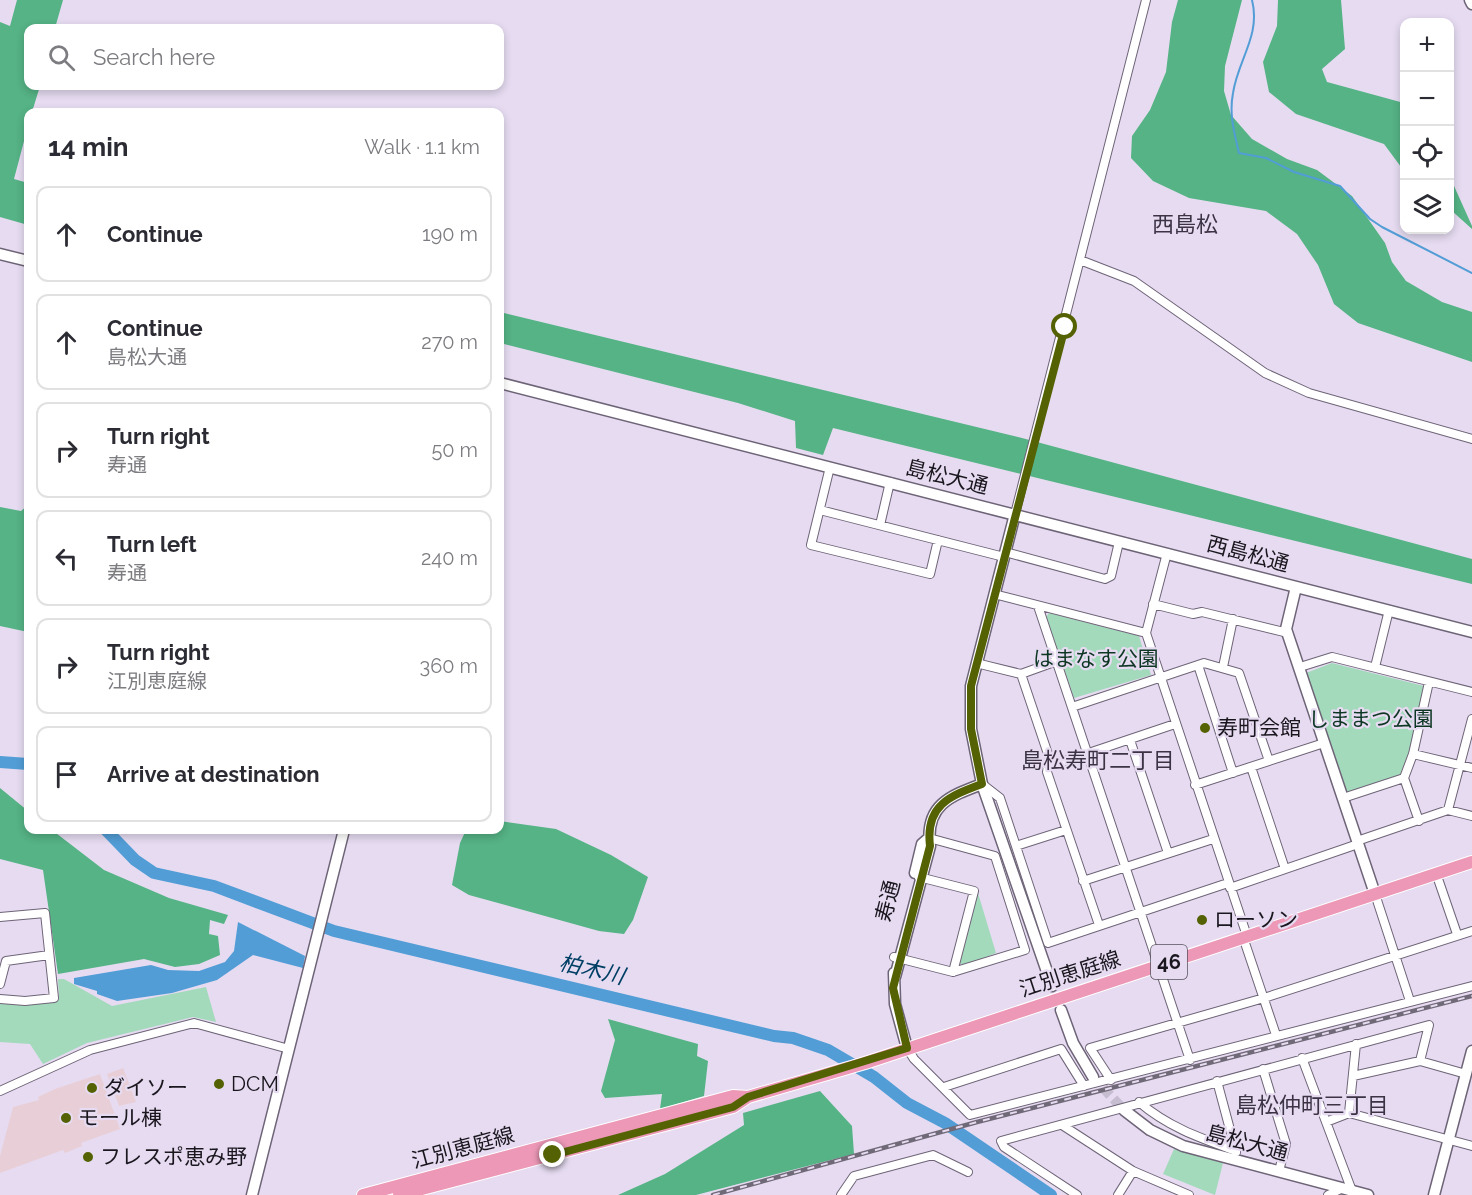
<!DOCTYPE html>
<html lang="en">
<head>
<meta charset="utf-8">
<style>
  body { margin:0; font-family:Raleway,"Noto Sans JP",sans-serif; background:#f2f2f3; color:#2b2b33 }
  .controls { position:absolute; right:18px; top:18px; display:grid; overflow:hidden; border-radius:12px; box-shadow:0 3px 9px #0003 }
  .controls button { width:54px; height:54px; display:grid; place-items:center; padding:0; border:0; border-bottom:2px solid #e1e1e2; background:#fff; color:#2b2b33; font:30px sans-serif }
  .stop { position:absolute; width:18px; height:18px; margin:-14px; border:4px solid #556203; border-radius:50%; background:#fff }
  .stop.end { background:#556203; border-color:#fff; box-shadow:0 2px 6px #0008 }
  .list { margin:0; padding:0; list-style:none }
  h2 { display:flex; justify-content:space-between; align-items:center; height:78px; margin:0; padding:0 24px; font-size:26px }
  h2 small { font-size:20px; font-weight:400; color:#7c7c81 }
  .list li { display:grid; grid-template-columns:39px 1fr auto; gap:18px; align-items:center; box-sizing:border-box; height:96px; margin:0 12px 12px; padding:0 12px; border:2px solid #e1e1e2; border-radius:12px }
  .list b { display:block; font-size:22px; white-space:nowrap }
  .list p { margin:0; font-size:20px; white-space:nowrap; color:#7c7c81 }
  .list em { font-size:20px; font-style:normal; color:#7c7c81 }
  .icon { flex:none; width:33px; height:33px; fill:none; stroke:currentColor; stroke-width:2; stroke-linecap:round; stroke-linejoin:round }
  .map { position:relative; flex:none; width:1472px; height:1195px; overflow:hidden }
  .search { position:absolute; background:#fff; box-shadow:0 3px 9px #0003; left:24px; top:24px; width:480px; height:66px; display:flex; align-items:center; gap:15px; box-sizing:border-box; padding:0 21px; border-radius:12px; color:#7c7c81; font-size:22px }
  .panel { position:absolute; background:#fff; box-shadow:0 3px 9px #0003; left:24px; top:108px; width:480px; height:726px; border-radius:12px }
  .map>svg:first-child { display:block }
  .commercial { fill:#e8cfd7 }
  .green { fill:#a4dabc }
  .forest { fill:#55b385 }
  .water { fill:#529dd6 }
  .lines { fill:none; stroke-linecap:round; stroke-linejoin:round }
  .stream { stroke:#529dd6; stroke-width:2 }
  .river { stroke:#529dd6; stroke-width:12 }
  .secondary-tunnel { stroke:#c7bdd1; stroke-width:10; stroke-dasharray:10 5; stroke-linecap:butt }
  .street-casing { stroke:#6e6477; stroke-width:10 }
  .secondary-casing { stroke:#6e6477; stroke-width:13 }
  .primary-casing { stroke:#fff; stroke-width:14 }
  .street { stroke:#fff; stroke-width:8 }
  .secondary { stroke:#fff; stroke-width:10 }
  .primary { stroke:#ec98b6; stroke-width:12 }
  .rail-casing { stroke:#706977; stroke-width:4.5 }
  .rail { stroke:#e6dbf1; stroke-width:2; stroke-dasharray:7; stroke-linecap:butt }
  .route { stroke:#556203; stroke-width:8 }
  .poi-dot { fill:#556203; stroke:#e6dbf1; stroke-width:2 }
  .labels { text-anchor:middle; stroke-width:4.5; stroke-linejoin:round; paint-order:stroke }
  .shield { fill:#e6dbf1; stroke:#57515d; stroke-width:1.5 }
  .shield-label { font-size:20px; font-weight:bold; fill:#1a161e }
  .street-label { font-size:21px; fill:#1a161e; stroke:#e6dbf1 }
  .park-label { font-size:21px; fill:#0d3623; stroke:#e6dbf1 }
  .poi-label { font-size:21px; fill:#1a161e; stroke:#e6dbf1; text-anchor:start }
  .neighbourhood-label { font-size:22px; fill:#3c3345; stroke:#e6dbf1 }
  .water-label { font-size:22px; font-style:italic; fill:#013f65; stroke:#e6dbf1 }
</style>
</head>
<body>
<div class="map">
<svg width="1472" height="1195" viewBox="0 0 1472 1195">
  <rect width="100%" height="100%" fill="#e6dbf1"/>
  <path class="commercial" d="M123,1068l13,34 -17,4 -12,-32z
    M100,1074l20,55 -39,14 1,3 -17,7 -2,-3 -63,23v-17l13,-49 26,-7 -1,-3 17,-8z"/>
  <path class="green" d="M1049,613l90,23 12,39 -77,23 -28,-81z
    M1332,663l92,23 1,3 -21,82 -4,4 -51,18 -3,-1 -40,-119z
    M978,893l18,60 -33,13 -4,-4z
    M58,979h6l48,27 94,-19 10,35 -23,-5 -106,26 -44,21 -13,-20 -30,-2v-38l59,-4z
    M1174,1149l49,14 -8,32 -52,-21z"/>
  <path class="forest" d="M17,0h46l-8,28h-27v58h12l-8,26h-4v14l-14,53 14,4v42l-28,-8v-195l10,4z
    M1178,0h64l-17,66 -1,25 7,24 21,24 35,20 30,11 35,26 33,47 7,19 14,19 36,21 30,10v50l-114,-39 -24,-19 -16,-39 -21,-31 -31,-23 -77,-13 -36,-17 -22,-23 1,-22 18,-26 16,-38 6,-50z
    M1278,0h63l4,49 -23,20 5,13 77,21v68l-20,-27 -88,-30 -27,-22 -6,-30 14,-36z
    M1450,177l22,49v3l-20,-18 -2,3z
    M500,312l522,126 450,121v25l-639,-156 -10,27 -27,-7 -1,-27 -57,-18 -238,-60z
    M28,505v127l-28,-6v-119l21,4z
    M0,788l28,23v19h24l52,40 65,28 59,17 -4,9 -14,-4 -1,14 9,2 2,19 -21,9 -24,3 -31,-8 -86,15 -15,-104 -43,-11z
    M500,821l56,8 55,26 37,22 -15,43 -9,14 -25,-3 -130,-36 -17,-10 8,-42 6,-13h34z
    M608,1019l90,25 -1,12 11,5 -4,35 -44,13 2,-15 -57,4 -4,-7 14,-51z
    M820,1091l32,35 2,28 -158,41h-78l47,-21 79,-49 -1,-12z"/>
  <path class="water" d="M238,922l67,34 -2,12 -50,-13 -36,25 -45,13 -55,8 -20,-7v-3l-23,-7v-6l77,-13 17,5 31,1 26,-9 9,-11z"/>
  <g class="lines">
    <path class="stream" d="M1252,0c9,35 -14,60 -19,93 -4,21 1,39 6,60l27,5 28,14 46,14 30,33 12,8 90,46"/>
    <path class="river" d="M0,762l28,2
      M106,830l29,30 19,13 60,13 120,45 440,105 19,2 35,12 46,27 33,26 38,20 106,72"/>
    <path class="secondary-tunnel" d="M1093,1077l31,33"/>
    <g class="street-casing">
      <path id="street" d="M1080,260l54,21 131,92 44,20 163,46
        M830,467l-19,78 119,29 8,-34
        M820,510l184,47
        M1015,514l131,-514
        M880,525l10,-43
        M1005,552l100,27 6,-3 8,-34
        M1167,553l-21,80 101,303
        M994,594l152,39
        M1153,604l40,10 9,-2 86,21
        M1038,606l152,454
        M976,663l45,11 28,83 -2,15 52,153
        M1198,665l35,108
        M1223,667l10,-48
        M1300,667l32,-10 140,35
        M1375,667l14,-57
        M1021,674l36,-13
        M1072,707l132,-44 35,10 30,88
        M1130,740l38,113
        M1413,754l59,14
        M1047,767l128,-43
        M1251,767l34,102
        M1404,778l15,43
        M982,784l18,14 48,145 180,-60
        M1195,785l129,-42
        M1343,798l61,-20 9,-24 16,-72
        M1448,810l24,-91
        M1357,841l91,-31 24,6
        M1016,846l50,-16
        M1436,873l21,61
        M919,877l55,14 -21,81
        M1083,881l130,-42
        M1230,888l128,-44
        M1375,894l35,107
        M0,917l45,-4 9,85 -29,3 -25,-2
        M1243,937l33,98
        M894,957l59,15 72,-22 -30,-94 -66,-18
        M0,984l6,-23 43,-6
        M907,1048l7,11 56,56 502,-129
        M1302,1058l50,133
        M1263,1069l23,75 -7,27
        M1353,1076l67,-15 46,13
        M1111,1080l-21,-32 174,-50 208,-67
        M1217,1081l19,71
        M944,1087l117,-38 23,37
        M0,1091l90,-41 104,-27 95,26
        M1139,1102c29,25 61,36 97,49
        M1349,1113l7,-69
        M1326,1122l23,-9 123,33
        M1062,1125l71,46 56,24
        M841,1195l13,-19 79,-21 35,17
        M1077,1195l-73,-48 -3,-6 428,-116 -9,36
        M1118,1195l15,-24
        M1328,1195l15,-7"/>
    </g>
    <g class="secondary-casing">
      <path id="secondary" d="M1470,0l2,4
        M0,254l28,7
        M500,383l972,249
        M1015,514l-44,172v43l11,55 70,202
        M1296,587l-10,42 89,265
        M915,873l7,-29 7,-6
        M894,973l1,31 12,44
        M895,977l35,-131c-5,-41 20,-50 52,-62
        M1061,1010l12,33 20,34
        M1124,1110l26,20 33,16 185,49
        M252,1195l92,-365
        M1434,1195l38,-144"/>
    </g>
    <g class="primary-casing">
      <path id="primary" d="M363,1195l370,-99 15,1
        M399,1195l334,-88 15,-10 117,-34 607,-201"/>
    </g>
    <use href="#street" class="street"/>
    <use href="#secondary" class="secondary"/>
    <use href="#primary" class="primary"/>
    <g class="rail-casing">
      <path id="rail" d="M713,1195l264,-73 495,-126"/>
    </g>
    <use href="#rail" class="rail"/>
  </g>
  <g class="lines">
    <path class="route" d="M553,1155l180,-48 15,-10 159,-49 -14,-60 37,-142c-5,-41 20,-50 52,-62l-11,-55v-43l94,-359"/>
  </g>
  <g class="poi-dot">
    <circle cx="1205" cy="728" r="6"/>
    <circle cx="1202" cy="920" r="6"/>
    <circle cx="219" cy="1084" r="6"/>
    <circle cx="92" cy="1088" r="6"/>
    <circle cx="66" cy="1118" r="6"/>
    <circle cx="88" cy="1157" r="6"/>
  </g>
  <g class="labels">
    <rect class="shield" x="1151" y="945" width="36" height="34" rx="4.5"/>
    <g class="shield-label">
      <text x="1169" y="969">46</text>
    </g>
    <g class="street-label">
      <text transform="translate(947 477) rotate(14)" y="7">島松大通</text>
      <text transform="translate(1248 554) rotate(15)" y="7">西島松通</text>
      <text transform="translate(888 901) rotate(-76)" y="7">寿通</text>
      <text transform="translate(1070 974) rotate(-18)" y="7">江別恵庭線</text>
      <text transform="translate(1247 1143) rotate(15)" y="7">島松大通</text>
      <text transform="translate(463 1148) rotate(-15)" y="7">江別恵庭線</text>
    </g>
    <g class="park-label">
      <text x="1096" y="666">はまなす公園</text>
      <text x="1371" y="726">しままつ公園</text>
    </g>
    <g class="poi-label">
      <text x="1217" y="735">寿町会館</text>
      <text x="1214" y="927">ローソン</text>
      <text x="231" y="1091">DCM</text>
      <text x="104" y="1095">ダイソー</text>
      <text x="78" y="1125">モール棟</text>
      <text x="100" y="1164">フレスポ恵み野</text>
    </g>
    <g class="neighbourhood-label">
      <text x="1185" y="232">西島松</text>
      <text x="1098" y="768">島松寿町二丁目</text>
      <text x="1312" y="1113">島松仲町三丁目</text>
    </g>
    <g class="water-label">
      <text transform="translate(592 969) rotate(13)" y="8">柏木川</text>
    </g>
  </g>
</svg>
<div class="controls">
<button>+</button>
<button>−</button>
<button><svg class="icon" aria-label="locate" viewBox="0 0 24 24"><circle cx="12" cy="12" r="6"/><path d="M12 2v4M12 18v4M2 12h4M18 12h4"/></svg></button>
<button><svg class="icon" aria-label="layers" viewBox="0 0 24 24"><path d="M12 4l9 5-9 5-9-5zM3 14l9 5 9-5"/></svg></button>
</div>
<div class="stop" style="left:1065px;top:327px"></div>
<div class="stop end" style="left:553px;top:1155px"></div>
<div class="search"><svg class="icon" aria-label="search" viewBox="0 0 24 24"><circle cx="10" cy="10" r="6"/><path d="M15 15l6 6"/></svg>Search here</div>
<section class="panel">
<h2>14 min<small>Walk · 1.1 km</small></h2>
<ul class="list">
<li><svg class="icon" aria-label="ahead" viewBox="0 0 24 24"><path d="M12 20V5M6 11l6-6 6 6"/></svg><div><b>Continue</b></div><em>190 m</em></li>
<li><svg class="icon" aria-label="ahead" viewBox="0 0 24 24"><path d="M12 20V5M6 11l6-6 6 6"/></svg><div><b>Continue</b><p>島松大通</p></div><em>270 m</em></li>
<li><svg class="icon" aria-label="right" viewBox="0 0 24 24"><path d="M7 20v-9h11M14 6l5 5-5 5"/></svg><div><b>Turn right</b><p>寿通</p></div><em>50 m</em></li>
<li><svg class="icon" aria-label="left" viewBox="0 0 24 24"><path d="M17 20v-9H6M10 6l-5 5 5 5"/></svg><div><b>Turn left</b><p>寿通</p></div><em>240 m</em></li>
<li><svg class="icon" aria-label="right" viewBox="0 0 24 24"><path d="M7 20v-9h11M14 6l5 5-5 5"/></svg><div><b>Turn right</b><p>江別恵庭線</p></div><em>360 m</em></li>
<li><svg class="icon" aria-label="arrive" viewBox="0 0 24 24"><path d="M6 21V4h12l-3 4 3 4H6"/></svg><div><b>Arrive at destination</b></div></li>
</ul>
</section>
</div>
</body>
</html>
